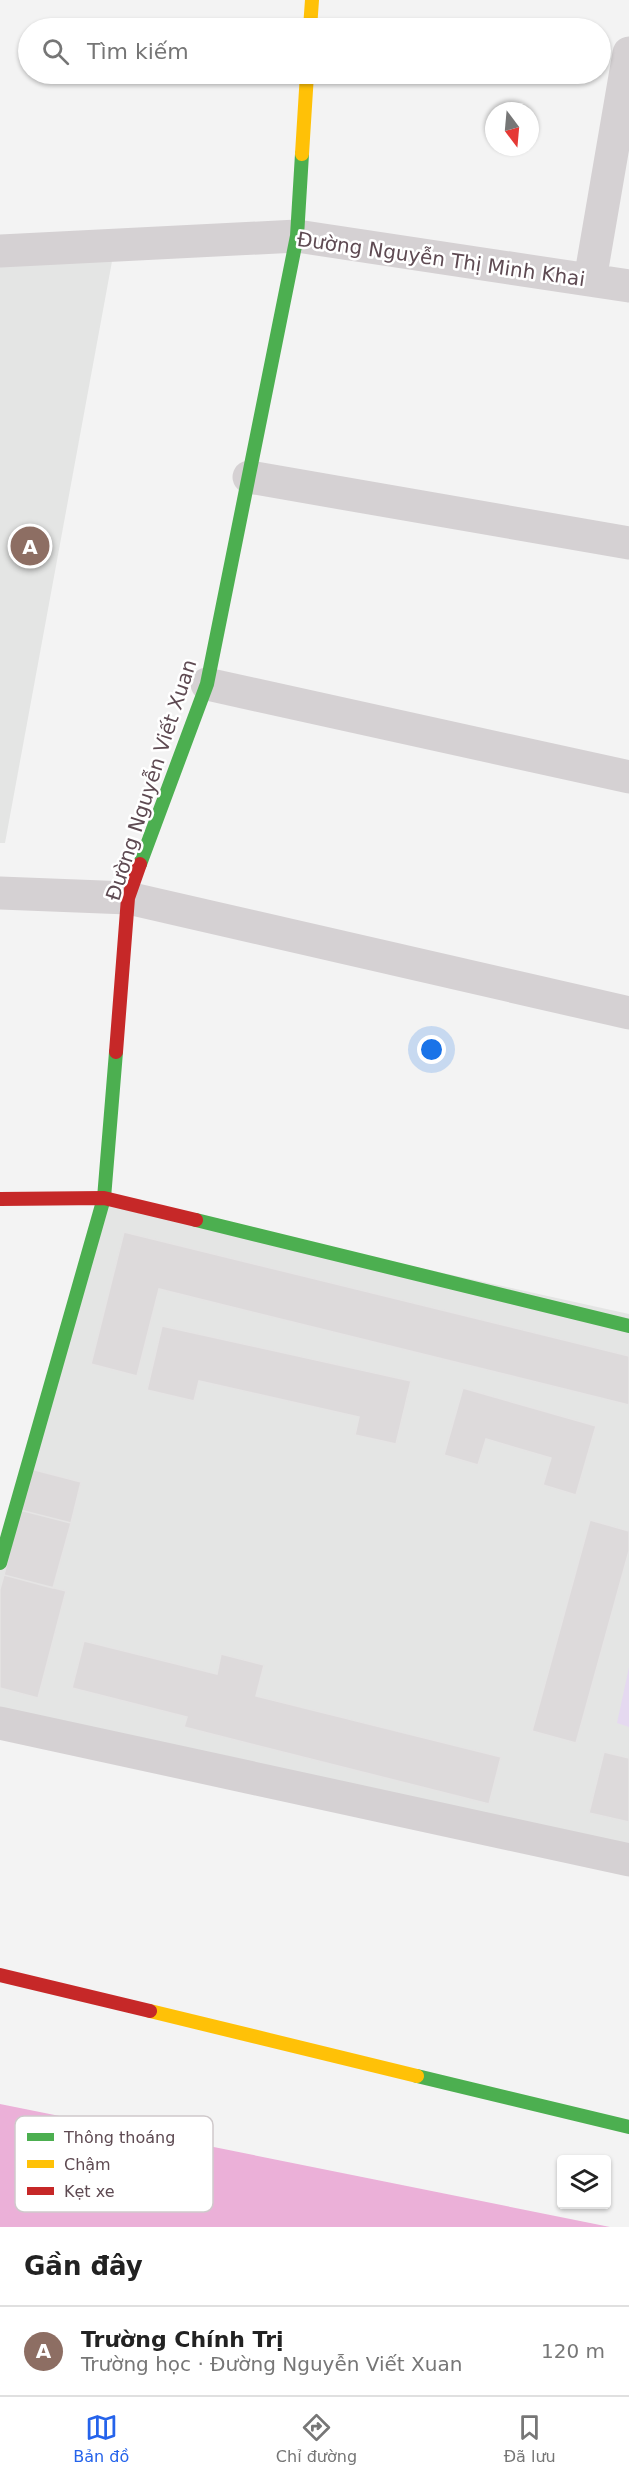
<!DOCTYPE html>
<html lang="vi">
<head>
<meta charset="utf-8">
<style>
  body { margin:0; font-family:"DejaVu Sans",sans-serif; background:#f2f2f2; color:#222 }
  .controls { position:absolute; right:18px; bottom:18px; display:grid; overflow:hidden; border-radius:6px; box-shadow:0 2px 4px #0004 }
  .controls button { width:54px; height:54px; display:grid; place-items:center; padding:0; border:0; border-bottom:2px solid #e0e0e0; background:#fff; color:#222; font:30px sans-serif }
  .compass { position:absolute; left:485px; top:102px; width:54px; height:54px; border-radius:50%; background:#fff; box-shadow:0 2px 4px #0004; rotate:164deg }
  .you { position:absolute; left:432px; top:1050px; width:21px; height:21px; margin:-15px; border:4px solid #fff; border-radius:50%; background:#1a73e8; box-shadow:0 0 0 9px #1a73e833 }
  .badge { display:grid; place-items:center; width:39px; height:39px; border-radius:50%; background:#2563eb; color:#fff; font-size:20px; font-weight:700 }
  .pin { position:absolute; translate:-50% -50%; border:3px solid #fff; box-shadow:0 2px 6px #0006 }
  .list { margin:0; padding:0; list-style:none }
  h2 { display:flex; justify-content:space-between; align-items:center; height:78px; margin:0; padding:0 24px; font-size:26px }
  h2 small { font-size:20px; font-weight:400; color:#767676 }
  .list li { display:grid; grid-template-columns:39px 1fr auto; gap:18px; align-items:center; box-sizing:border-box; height:90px; padding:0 24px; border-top:2px solid #e0e0e0 }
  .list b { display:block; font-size:22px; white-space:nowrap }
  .list p { margin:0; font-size:20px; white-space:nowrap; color:#767676 }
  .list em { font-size:20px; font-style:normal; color:#767676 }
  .icon { flex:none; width:33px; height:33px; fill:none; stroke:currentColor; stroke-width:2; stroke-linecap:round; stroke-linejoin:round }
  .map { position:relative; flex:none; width:629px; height:2227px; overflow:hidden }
  .search { position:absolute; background:#fff; box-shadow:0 2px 4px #0004; left:18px; right:18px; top:18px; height:66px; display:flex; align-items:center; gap:15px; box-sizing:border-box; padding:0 21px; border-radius:33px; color:#767676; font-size:22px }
  .sheet { height:168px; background:#fff }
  nav { display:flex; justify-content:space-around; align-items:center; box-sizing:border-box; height:84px; border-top:2px solid #e0e0e0; background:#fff; font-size:16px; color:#767676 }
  nav a { display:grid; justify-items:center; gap:3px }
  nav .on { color:#2563eb }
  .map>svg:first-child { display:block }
  .education { fill:#e4e5e4 }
  .green { fill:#e5d9f0 }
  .water { fill:#ebb0d8 }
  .building { fill:#dddadb; stroke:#e5e4e4; stroke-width:1.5 }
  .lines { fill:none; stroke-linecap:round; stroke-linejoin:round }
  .street { stroke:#d5d1d3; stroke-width:33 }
  .fast { stroke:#4caf50; stroke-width:14 }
  .slow { stroke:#ffc107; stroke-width:14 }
  .jam { stroke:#c62828; stroke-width:14 }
  .labels { text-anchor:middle; stroke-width:5; stroke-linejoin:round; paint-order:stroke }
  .street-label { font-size:20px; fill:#5e4a52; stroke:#fff }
  .key { fill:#fff; stroke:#cfc9cb; stroke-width:1.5 }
  .key-label { font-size:16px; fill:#5e4a52 }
</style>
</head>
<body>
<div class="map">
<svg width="629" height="2227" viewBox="0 0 629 2227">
  <rect width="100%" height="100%" fill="#f3f3f3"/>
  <path class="education" d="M115,245l-110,598h-5v-593z
    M104,1198l525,116v537l-629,-129v-159z"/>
  <path class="green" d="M629,1667v60l-12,-4z"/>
  <path class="water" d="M0,2104l610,123h-610z"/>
  <path class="building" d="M124,1232l505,124v49l-470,-116 -22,87 -46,-12z
    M162,1326l249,55 -15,63 -41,-9 4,-18 -160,-36 -5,20 -47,-11z
    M463,1388l133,38 -20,69 -33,-10 8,-27 -65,-19 -8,26 -34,-10z
    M31,1469l50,13 -10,41 -51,-13z
    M20,1510l51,13 -18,65 -49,-13z
    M590,1520l39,11v20l-53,192 -44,-12z
    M4,1575l62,16 -28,107 -38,-10v-99z
    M84,1641l133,33 4,-20 43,11 -8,31 245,61 -12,47 -305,-77 3,-10 -115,-29z
    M604,1752l25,6v64l-40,-9z"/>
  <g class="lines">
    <path class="street" d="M0,251l297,-15 332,50
      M590,280l39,-227
      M249,477l380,66
      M207,684l422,93
      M0,893l128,5 501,115
      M0,1723l629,137"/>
    <path class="fast" d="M140,864l67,-180 90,-448 5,-82
      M196,1220l433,106
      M0,1563l104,-365 12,-146
      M417,2076l212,51"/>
    <path class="slow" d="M310,28l2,-28
      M302,154l5,-80
      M150,2011l267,65"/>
    <path class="jam" d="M116,1052l12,-154 12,-34
      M0,1199l104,-1 92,22
      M0,1975l150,36"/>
  </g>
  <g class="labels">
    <g class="street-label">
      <text transform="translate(441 259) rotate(8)" y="7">Đường Nguyễn Thị Minh Khai</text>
      <text transform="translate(151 780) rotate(-72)" y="7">Đường Nguyễn Viết Xuan</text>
    </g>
  </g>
  <rect x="15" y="2116" width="198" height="96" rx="9" class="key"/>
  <rect x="27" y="2133" width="27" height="8" fill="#4caf50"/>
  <rect x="27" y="2160" width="27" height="8" fill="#ffc107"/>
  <rect x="27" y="2187" width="27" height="8" fill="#c62828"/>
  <g class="key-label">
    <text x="64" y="2143">Thông thoáng</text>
    <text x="64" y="2170">Chậm</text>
    <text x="64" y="2197">Kẹt xe</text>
  </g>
</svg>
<div class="controls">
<button><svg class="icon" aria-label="layers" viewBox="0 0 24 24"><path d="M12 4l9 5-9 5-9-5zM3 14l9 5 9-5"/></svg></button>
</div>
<svg class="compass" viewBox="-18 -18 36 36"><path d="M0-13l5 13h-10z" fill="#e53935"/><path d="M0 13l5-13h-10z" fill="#767676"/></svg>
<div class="you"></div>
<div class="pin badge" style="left:30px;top:546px;background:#8d6e63">A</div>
<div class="search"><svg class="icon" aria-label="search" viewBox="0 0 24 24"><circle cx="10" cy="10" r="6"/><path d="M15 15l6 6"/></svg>Tìm kiếm</div>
</div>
<section class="sheet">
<h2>Gần đây<small></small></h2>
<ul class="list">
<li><span class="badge" style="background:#8d6e63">A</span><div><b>Trường Chính Trị</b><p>Trường học · Đường Nguyễn Viết Xuan</p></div><em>120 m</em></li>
</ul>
</section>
<nav>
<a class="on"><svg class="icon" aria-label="map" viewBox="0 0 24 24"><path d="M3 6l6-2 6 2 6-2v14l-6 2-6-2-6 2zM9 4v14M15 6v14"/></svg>Bản đồ</a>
<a><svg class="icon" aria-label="directions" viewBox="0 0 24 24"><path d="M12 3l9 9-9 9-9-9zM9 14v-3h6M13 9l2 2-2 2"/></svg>Chỉ đường</a>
<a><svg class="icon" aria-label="saved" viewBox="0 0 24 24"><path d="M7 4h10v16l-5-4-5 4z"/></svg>Đã lưu</a>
</nav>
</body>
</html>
